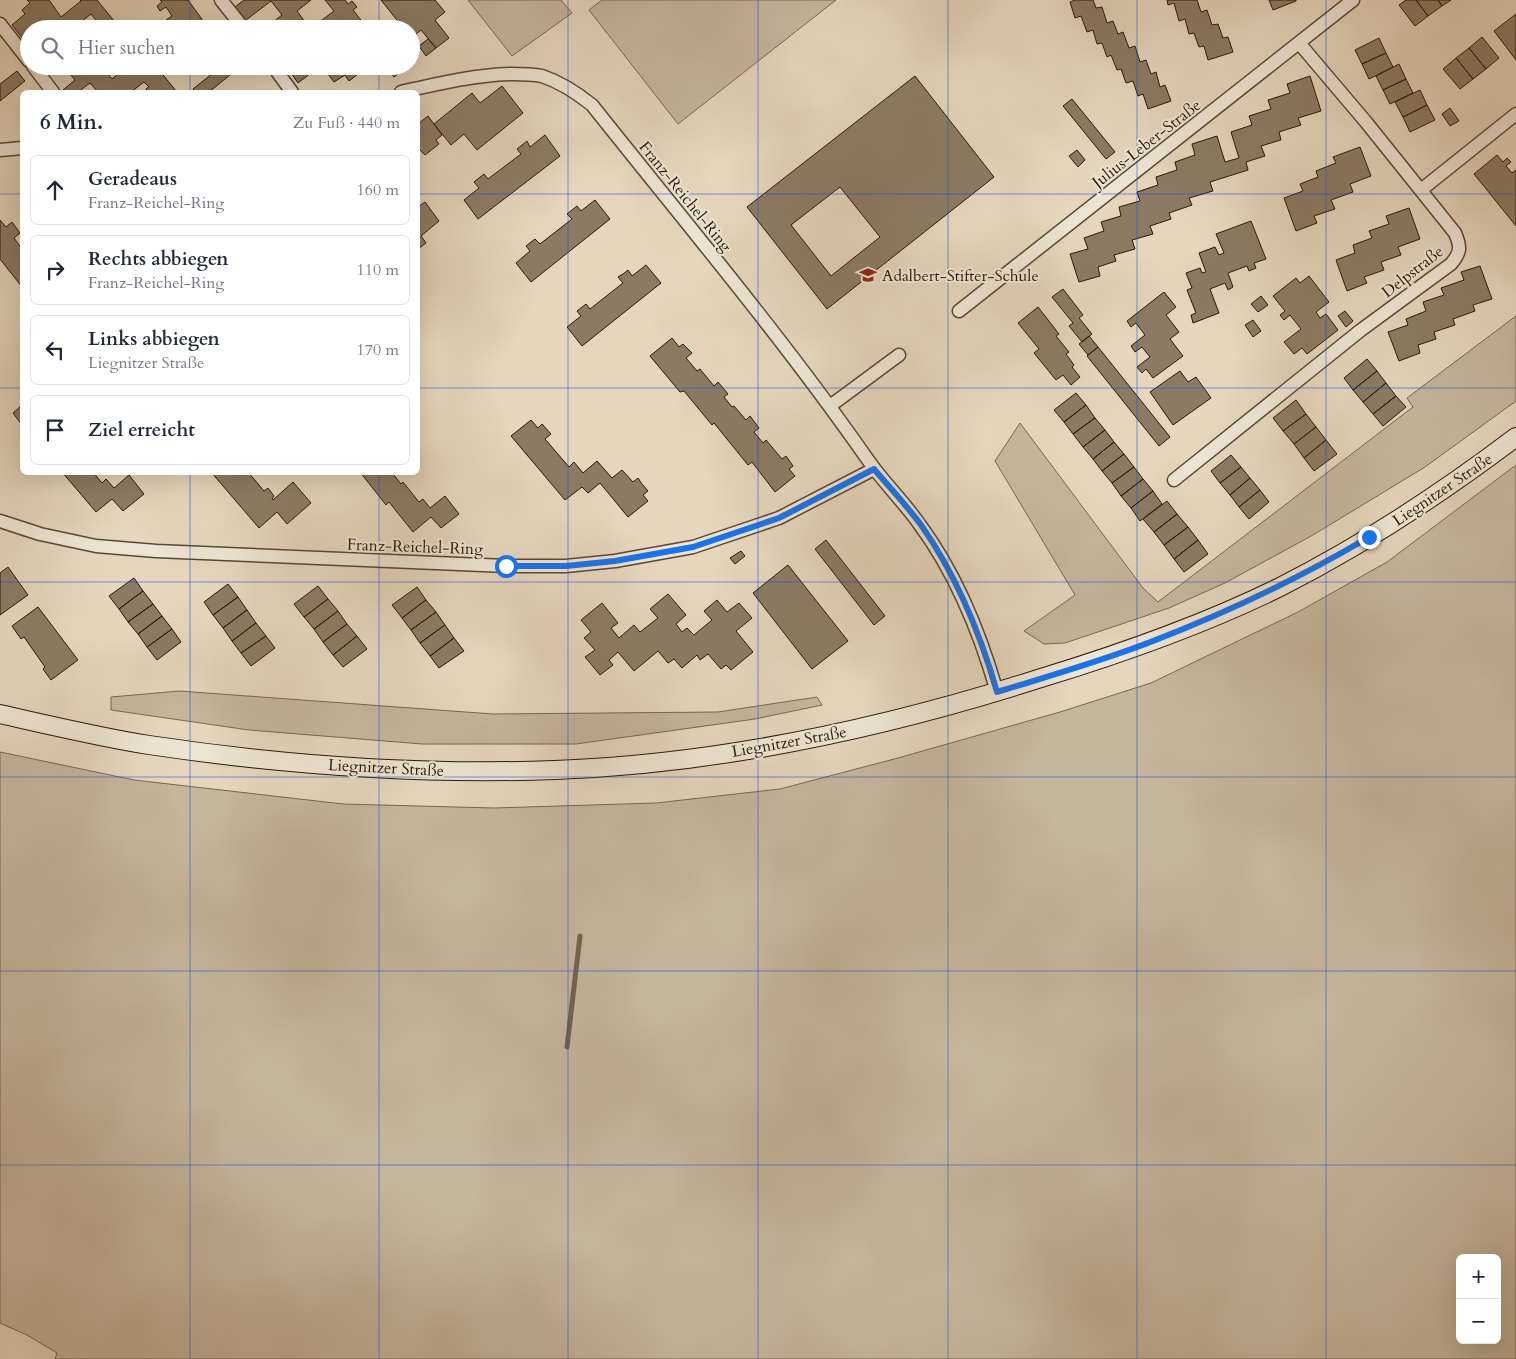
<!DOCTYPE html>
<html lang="de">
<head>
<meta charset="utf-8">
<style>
  body { margin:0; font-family:Cardo,serif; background:#f2f2f3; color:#1f2937 }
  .controls { position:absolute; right:15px; bottom:15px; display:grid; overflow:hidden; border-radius:8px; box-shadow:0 5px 20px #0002 }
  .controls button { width:45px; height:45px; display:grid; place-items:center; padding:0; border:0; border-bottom:1px solid #e0e1e3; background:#fff; color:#1f2937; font:25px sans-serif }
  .stop { position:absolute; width:15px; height:15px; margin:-11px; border:4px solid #1a73e8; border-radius:50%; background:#fff }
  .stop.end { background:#1a73e8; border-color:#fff; box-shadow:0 1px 5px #0008 }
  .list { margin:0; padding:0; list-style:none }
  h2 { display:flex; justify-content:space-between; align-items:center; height:65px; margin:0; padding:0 20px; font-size:21px }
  h2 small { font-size:16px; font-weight:400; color:#747a83 }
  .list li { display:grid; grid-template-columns:32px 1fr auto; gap:15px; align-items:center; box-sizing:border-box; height:70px; margin:0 10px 10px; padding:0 10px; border:1px solid #e0e1e3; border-radius:8px }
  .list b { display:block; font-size:19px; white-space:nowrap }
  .list p { margin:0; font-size:16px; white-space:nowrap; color:#747a83 }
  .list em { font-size:16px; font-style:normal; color:#747a83 }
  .icon { flex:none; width:28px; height:28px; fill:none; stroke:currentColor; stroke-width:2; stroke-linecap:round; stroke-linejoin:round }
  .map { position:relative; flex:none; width:1516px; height:1359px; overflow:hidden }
  .search { position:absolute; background:#fff; box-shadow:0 5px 20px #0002; left:20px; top:20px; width:400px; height:55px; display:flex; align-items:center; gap:12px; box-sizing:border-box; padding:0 18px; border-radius:28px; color:#747a83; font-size:19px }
  .panel { position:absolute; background:#fff; box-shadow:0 5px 20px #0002; left:20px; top:90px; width:400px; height:385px; border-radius:8px }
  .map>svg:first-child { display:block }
  .green { fill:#c5b69e; stroke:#776752; fill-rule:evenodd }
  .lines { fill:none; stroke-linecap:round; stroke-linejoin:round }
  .stream { stroke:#73634e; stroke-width:5 }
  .building { fill:#8b7b65; stroke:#291805; fill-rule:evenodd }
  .street-casing { stroke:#584833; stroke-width:15 }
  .secondary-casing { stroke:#291805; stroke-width:20 }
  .street { stroke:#eee4d4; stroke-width:12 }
  .secondary { stroke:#eee4d4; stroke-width:18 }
  .route { stroke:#1a73e8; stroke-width:6 }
  .grid { fill:none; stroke:#1d4ed8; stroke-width:1; stroke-opacity:0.55 }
  .labels { text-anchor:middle; stroke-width:4; stroke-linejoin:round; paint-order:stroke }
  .street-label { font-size:16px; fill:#291805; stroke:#eee4d4 }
  .poi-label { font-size:16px; fill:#291805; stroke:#eee4d4; text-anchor:start }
</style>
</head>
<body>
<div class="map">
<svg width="1516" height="1359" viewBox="0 0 1516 1359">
  <rect width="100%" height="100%" fill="#e5d6bd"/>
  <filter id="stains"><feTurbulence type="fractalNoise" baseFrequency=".004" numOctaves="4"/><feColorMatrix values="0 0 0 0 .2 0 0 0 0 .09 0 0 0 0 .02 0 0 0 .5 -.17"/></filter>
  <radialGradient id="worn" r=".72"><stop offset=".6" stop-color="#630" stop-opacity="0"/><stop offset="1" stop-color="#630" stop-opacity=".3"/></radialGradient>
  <path class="green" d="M468,0h93l11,13 -60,43z
    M602,0h234l-158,124 -89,-114z
    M1516,316v85l-91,66 -112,68 -88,48 -56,25 -104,35 -21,1 -20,-13 51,-36 -80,-134 25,-38 123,165 15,14 255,-195 -6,-9z
    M1516,465v894h-1461l2,-6 -30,-18 -27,-12v-571l134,28 209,24 151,4 162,-5 124,-14 118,-31 162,-46 91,-29 147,-71 89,-50zM1460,1258h37v82h-37z
    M179,691l314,23 225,-2 99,-15 5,8 -67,14 -179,25h-154l-173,-14 -138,-20v-13z"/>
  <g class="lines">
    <path class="stream" d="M567,1047l13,-111"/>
  </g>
  <path class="building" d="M27,0h22l12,17 20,-16 -1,-1h17l18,22 3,-2 7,9h-22l-12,-15 -19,15h-24l-5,-7 -8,7h-6v5l-6,5 -11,-14 13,-11 -3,-4 8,-7z
    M160,0h28l16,22 -10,7h-13l-6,-8 -6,4 -3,-5 6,-4 -6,-9 -6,4 -3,-5 5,-4z
    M244,0h67l-14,11 13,18 24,-18 -9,-11h20l3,4 4,-3 5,6 -4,3 15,19h-17l-3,-4 -5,4h-67l2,-1 -5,-6 9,-7 -11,-14 -25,19 -11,-13z
    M381,0h54l10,12 -10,8 14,18 -13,10 -15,-18 -10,8v-9h-7z
    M1075,0h18l3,8 6,-1 5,16 6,-2 5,13 5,-2 6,16 6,-2 5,16 6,-2 5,14 5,-2 4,15 5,-2 6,16 -23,8 -5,-15 -5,2 -5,-15 -7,2 -5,-14 -4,1 -6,-15 -4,2 -5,-14 -5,1 -4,-14 -6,2 -6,-16 -6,2 -5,-16z
    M1167,0h30l4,12 6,-2 5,15 6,-1 5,14 5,-1 5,15 -25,8 -4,-14 -5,1 -5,-14 -5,1 -4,-15 -6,2 -5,-18 -6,2z
    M1269,0h27v1l-23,9z
    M1406,0h10l12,16 -13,10 -16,-21z
    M1416,0h22l4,6 -14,10z
    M1438,0h13l-9,6z
    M1516,14v46l-22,-29z
    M1482,37l17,21 -13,11 -17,-21z
    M1379,38l7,15 -24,11 -7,-14z
    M428,39l8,9 -10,8 -7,-10z
    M1469,48l17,21 -13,10 -17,-21z
    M1386,53l7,14 -24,12 -7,-15z
    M1456,58l17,21 -13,10 -17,-20z
    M1399,64l7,15 -23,11 -7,-14z
    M75,66h26l11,13 16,-13h19l7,8 5,-4 18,22h-29l-2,-3 3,-2 -5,-5 -13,10h-11l-2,-1 -3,1h-17l-8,-9 -12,9h-13l-2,-2 12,-10 -5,-6 7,-5z
    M173,66h17l-10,8z
    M222,66h19l-32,26h-13l-3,-3z
    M295,66h25l-22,17 -9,-13z
    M322,66h59l-9,7 -5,-6 -18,14 -4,-6 -11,7z
    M386,66h20l1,1 -13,10z
    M17,71l8,10 -25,20v-17z
    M915,76l79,101 -167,132 -80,-102zM840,187l40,50 -49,39 -40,-51z
    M1310,76l11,35 -23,7 3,7 -22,7 2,8 -20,6 4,10 -19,6 2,8 -38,12 3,9 -24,7 3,7 -23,8 2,6 -21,7 3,8 -21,6 3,9 -21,6 2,6 -18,6 2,9 -21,6 -9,-28 18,-5 -4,-11 20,-7 -3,-9 20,-6 -2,-9 21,-6 -3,-9 21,-7 -2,-8 21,-7 -2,-8 20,-7 -3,-11 25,-8 8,26 14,-4 -8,-26 21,-7 -3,-9 22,-7 -3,-9 22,-7 -3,-9z
    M1406,79l7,14 -23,11 -7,-14z
    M502,86l21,27 -46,37 -13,-16 -13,11 -17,-21 38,-31 8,10z
    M1420,90l7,15 -24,12 -8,-15z
    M1072,99l43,53 -9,7 -43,-53z
    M1427,105l8,15 -25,12 -7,-15z
    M1450,108l9,13 -9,5 -8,-12z
    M428,116l14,19 -6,5 3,4 -14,11 -7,-7v-24z
    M545,135l15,21 -82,63 -14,-19 15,-12 -5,-6 10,-8 4,5 33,-25 -4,-5 10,-8 3,6z
    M1360,147l11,29 -21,8 3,8 -22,8 4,9 -21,7 3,7 -21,8 -12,-33 19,-7 -3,-7 18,-7 -2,-6 20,-8 -3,-6z
    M1077,150l8,10 -7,7 -9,-11z
    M1497,155l6,7 4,-4 4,4 -5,4 6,7 4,-3v56l-42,-52z
    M595,200l15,19 -79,63 -15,-19 14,-12 -4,-5 9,-7 5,5 32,-25 -5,-5 10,-8 4,5z
    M425,202l14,19 -18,15 5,7 -8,6v-43v1z
    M1409,208l11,31 -22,8 3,8 -20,7 3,8 -20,7 3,6 -20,8 -11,-31 19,-7 -2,-8 19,-7 -3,-7 20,-7 -3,-8z
    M0,220l6,7 6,-5 8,11 -6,5 8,11v38l-22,-28z
    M1251,221l15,38 -12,4 2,5 -7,3 -2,-5 -19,7 5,14 -5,3 -3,-7 -15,6 9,24 -26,10 -2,-8 5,-2 -9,-23 5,-2 -6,-15 14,-5 2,5 4,-1 -7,-19 16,-6 4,8 5,-2 -8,-19z
    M646,265l15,18 -79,63 -15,-19 14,-11 -4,-5 9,-7 4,5 33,-26 -5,-6 5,-3 5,-4 4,6z
    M1480,266l12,33 -19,6 2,6 -22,8 2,6 -21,7 2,7 -18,6 2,8 -21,8 -11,-29 20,-7 -2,-6 20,-8 -3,-9 21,-7 -3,-7 23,-8 -3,-8z
    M1309,276l20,26 -13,10 4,6 6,-4 12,16 -31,24 -5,-6 -8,6 -10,-12 17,-13 -11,-14 -6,5 -4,-5 5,-4 -12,-15 23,-18 4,5z
    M1063,289l20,26 -4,3 13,16 -10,8 -13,-16 4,-3 -21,-26z
    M1164,292l12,15 -10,8 13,17 -9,7 13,17 -30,22 -7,-9 -4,4 -5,-6 13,-10 -8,-10 -7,5 -4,-6 14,-11 -9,-12 -5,4 -4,-6z
    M1261,296l7,9 -10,7 -7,-8z
    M1038,307l21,27 -3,2 13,16 -3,2 8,11 -2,2 8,10 -9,8 -8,-10 -7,5 -22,-27 5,-4 -21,-26z
    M1345,311l8,10 -7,6 -8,-11z
    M1253,320l8,11 -8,6 -8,-12z
    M1089,336l9,11 -10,8 -9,-11z
    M672,338l7,9 4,-3 9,9 -6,5 11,13 3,-2 14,17 4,-4 10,12 -4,3 8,10 2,-1 12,14 4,-4 9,12 -5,4 9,11 3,-3 16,19 4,-3 7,10 -4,3 6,7 -20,16 -23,-30 -4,3 -34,-42 -2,2 -28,-34 -4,1 -30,-36z
    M1098,347l72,90 -11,9 -72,-90z
    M1367,359l10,12 -24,19 -9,-12z
    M1180,371l8,11 8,-5 15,21 -38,27 -23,-33z
    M1377,371l9,12 -23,19 -10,-12z
    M1386,383l10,13 -23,18 -10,-12z
    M1076,393l10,12 -22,17 -10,-12z
    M1396,396l10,11 -23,19 -10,-12z
    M1296,400l10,14 -23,17 -10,-13z
    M22,405v20l-9,-12z
    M1086,405l9,13 -22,16 -9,-12z
    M1306,414l10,13 -22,17 -11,-13z
    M1095,418l10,12 -22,17 -10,-13z
    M531,420l7,8 4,-4 9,10 -6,5 24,28 5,-5 9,11 14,-12 15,17 10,-8 11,12 5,-4 4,6 6,7 -5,4 5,6 -20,16 -28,-34 -12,10 -6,-6 -17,13 -54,-64z
    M1316,427l10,13 -22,18 -10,-14z
    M1105,430l9,12 -21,17 -10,-12z
    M1326,440l11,14 -23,17 -10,-13z
    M1114,442l10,12 -22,17 -9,-12z
    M1124,454l10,13 -22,16 -10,-12z
    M1231,455l10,12 -21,16 -9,-12z
    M1134,467l9,12 -22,17 -9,-13z
    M1241,467l9,11 -20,17 -10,-12z
    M62,472h31l9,11 4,-4 8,9 15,-13 15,19 -21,17 -11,-12 -16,13z
    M211,472h37l16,19 4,-3 6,8 -2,3 1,1 20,-18 18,21 -24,21 -10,-12 -18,16z
    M360,472h35l-2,2 8,10 2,-2 16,20 4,-3 7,9 15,-12 14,18 -18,14 -10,-11 -18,15 -24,-30 -3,3z
    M1250,478l10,12 -21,17 -9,-12z
    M1143,479l10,12 -22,17 -10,-12z
    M1260,490l9,12 -20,17 -10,-12z
    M1153,491l9,13 -22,17 -9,-13z
    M1167,501l10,13 -23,18 -11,-13z
    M1177,514l11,13 -24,18 -10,-13z
    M1188,527l10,13 -24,19 -10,-14z
    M826,540l59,76 -11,9 -59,-76z
    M1198,540l10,14 -24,18 -10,-13z
    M741,551l4,5 -10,8 -5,-6z
    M788,565l60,76 -36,28 -59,-76z
    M8,567l20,28 -28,20v-42z
    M134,578l9,13 -24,18 -10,-13z
    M228,584l10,13 -25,18 -9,-13z
    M318,586l10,13 -24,18 -10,-13z
    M417,587l9,13 -24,18 -10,-13z
    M143,591l10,13 -25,18 -9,-13z
    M668,594l18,21 -10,9 6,8 5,-4 7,7 18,-15 -8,-9 13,-11 10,12 12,-9 13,15 -16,13 17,21 -22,18 -5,-5 -5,4 -13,-15 -8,6 -3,-5 -15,13 -8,-9 -6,4 -10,-12 -24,20 -16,-19 -9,8 4,5 -13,10 -15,-18 10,-7 -11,-12 7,-6 -10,-12 21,-17 16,20 -7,5 8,10 15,-13 6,7 18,-14 -8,-9z
    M238,597l9,13 -24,18 -10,-13z
    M328,599l10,12 -24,18 -10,-12z
    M426,600l10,12 -25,18 -9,-12z
    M153,604l9,12 -24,18 -10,-12z
    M38,607l40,53 -27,20 -8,-11 2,-2 -21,-30 -3,2 -9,-13z
    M247,610l9,13 -24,18 -9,-13z
    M338,611l9,13 -24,18 -9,-13z
    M436,612l9,13 -25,18 -9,-13z
    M162,616l10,13 -25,18 -9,-13z
    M256,623l10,13 -25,17 -9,-12z
    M347,624l10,12 -24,19 -10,-13z
    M445,625l9,13 -24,18 -10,-13z
    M172,629l9,13 -24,18 -10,-13z
    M266,636l9,12 -24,18 -10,-13z
    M357,636l10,13 -24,18 -10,-12z
    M454,638l10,13 -25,17 -9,-12z"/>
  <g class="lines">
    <g class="street-casing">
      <path id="street" d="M221,0l23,29
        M0,24l29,37
        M33,66l20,26
        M273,66l19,26
        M401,92c36,-8 72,-17 110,-18 9,0 21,0 31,2 18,6 35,17 50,29 93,117 190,232 276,355 16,23 36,42 52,65 37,50 60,108 77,167
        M0,150l22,-2
        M1421,190l95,-76
        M959,311l394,-311
        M830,406l69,-51
        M1174,480l187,-150 90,-66c10,-12 10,-17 4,-31l-89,-111 -67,-79
        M0,521l40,13 56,12 60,5 350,15h60l49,-5 78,-14 86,-29 95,-49"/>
    </g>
    <g class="secondary-casing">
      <path id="secondary" d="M0,714c49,11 99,23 149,31 134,20 271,30 406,25 165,-6 330,-42 486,-92 82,-25 162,-53 239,-91 83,-42 162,-94 236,-150"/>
    </g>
    <use href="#street" class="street"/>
    <use href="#secondary" class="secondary"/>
  </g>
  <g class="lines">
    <path class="route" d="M506,566h60l49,-5 78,-14 86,-29 95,-49c16,19 33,37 47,56 36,51 59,108 76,167 52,-16 105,-31 156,-51 75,-29 147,-63 216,-104"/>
  </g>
  <path class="grid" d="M190,0v29M379,0v29M568,0v1359M758,0v1359M948,0v1359M1137,0v1359M1326,0v1359M190,66v26M379,66v26M0,194h22M418,194h1098M0,388h22M418,388h1098M190,472v887M379,472v887M0,582h1516M0,777h1516M0,971h1516M0,1165h1516"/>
  <defs>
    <g id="school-bare" transform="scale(1.35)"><path d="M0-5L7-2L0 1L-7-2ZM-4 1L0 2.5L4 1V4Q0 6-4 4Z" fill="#8f2418" stroke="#eee4d4" stroke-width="2.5" paint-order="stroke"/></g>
  </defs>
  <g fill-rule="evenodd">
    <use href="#school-bare" x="868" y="275"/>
  </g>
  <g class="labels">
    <g class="street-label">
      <text transform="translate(1146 143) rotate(-38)" y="6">Julius-Leber-Straße</text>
      <text transform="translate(686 196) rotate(51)" y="6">Franz-Reichel-Ring</text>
      <text transform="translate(1412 271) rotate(-38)" y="6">Delpstraße</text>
      <text transform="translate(1442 489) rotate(-34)" y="6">Liegnitzer Straße</text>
      <text transform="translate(415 546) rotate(2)" y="6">Franz-Reichel-Ring</text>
      <text transform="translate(789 741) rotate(-10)" y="6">Liegnitzer Straße</text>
      <text transform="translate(386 767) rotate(3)" y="6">Liegnitzer Straße</text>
    </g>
    <g class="poi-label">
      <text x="882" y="281">Adalbert-Stifter-Schule</text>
    </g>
  </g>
  <rect width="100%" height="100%" filter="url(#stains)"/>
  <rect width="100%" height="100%" fill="url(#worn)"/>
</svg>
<div class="controls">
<button>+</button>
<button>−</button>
</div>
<div class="stop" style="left:506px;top:566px"></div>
<div class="stop end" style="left:1369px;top:537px"></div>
<div class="search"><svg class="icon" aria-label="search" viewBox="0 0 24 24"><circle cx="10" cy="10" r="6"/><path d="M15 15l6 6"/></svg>Hier suchen</div>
<section class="panel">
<h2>6 Min.<small>Zu Fuß · 440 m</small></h2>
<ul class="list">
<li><svg class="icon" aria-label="ahead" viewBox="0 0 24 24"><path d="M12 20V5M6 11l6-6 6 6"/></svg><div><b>Geradeaus</b><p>Franz-Reichel-Ring</p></div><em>160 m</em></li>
<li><svg class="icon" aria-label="right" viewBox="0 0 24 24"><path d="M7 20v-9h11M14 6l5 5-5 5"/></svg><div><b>Rechts abbiegen</b><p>Franz-Reichel-Ring</p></div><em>110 m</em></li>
<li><svg class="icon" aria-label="left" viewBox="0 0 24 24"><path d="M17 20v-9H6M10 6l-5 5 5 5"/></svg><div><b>Links abbiegen</b><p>Liegnitzer Straße</p></div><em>170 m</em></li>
<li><svg class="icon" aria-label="arrive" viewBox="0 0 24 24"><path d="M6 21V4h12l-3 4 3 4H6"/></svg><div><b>Ziel erreicht</b></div></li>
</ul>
</section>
</div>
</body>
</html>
